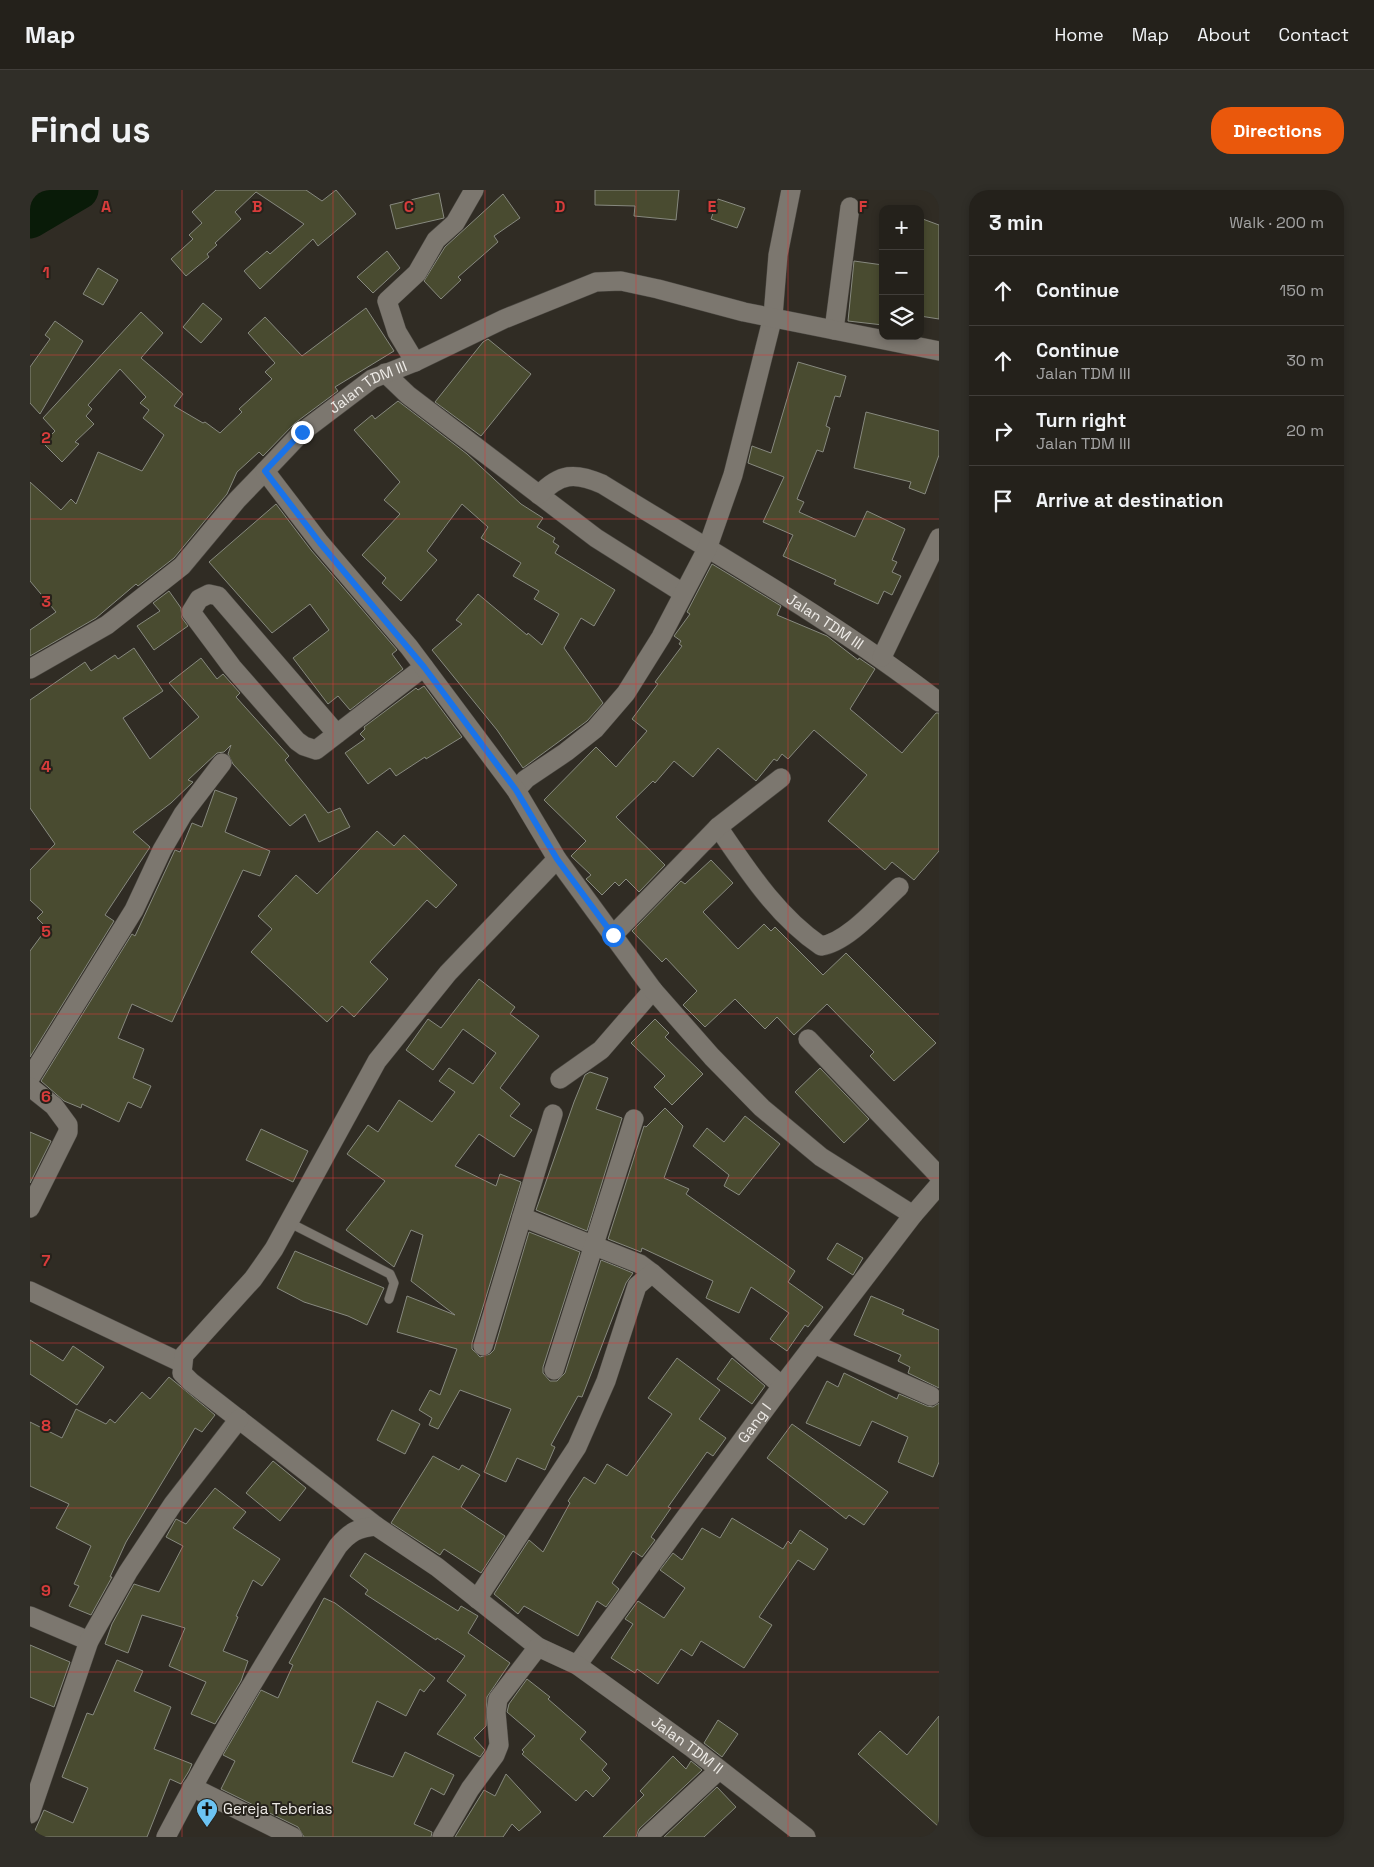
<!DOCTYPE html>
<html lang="en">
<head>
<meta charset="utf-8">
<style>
  body { margin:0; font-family:"Space Grotesk",sans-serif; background:#302e28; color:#f1f3f6 }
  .controls { position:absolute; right:15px; top:15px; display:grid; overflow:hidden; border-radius:10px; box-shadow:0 2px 8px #0003 }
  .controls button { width:45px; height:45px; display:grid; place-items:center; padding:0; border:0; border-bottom:1px solid #413e3a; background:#24211b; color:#f1f3f6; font:25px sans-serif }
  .stop { position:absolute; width:15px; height:15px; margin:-11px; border:4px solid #1a73e8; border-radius:50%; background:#fff }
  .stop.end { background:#1a73e8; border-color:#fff; box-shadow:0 1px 5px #0008 }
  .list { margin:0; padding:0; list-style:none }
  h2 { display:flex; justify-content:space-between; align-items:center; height:65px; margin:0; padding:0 20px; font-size:21px }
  h2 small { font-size:16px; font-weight:400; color:#a3a3a3 }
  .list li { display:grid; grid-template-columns:32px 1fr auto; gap:15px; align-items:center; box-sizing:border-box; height:70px; padding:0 20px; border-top:1px solid #413e3a }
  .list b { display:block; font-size:19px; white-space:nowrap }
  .list p { margin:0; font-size:16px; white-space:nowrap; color:#a3a3a3 }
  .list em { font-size:16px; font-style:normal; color:#a3a3a3 }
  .icon { flex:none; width:28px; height:28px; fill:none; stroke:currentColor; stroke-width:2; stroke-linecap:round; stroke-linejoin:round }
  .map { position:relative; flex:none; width:909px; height:1647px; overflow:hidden; border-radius:20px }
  header { display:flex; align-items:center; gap:30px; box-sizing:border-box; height:70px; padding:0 25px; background:#24211b; border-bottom:1px solid #413e3a }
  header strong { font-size:24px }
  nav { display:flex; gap:28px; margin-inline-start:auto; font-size:18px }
  .intro { display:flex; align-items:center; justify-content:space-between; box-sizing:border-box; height:120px; padding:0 30px }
  h1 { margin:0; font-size:35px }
  .button { padding:12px 22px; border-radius:20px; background:#ea580c; color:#fff; font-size:18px; font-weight:700 }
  main { display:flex; gap:30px; padding:0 30px }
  aside { flex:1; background:#24211b; border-radius:20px; box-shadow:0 2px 8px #0003 }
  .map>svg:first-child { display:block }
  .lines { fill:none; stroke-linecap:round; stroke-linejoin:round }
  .river { stroke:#091b08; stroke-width:39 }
  .building { fill:#494b30; stroke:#87897f }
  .service-casing { stroke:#4b4842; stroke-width:10 }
  .minor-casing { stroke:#4b4842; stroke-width:20 }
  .service { stroke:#7c776f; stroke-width:9 }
  .minor { stroke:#7c776f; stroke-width:19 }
  .route { stroke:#1a73e8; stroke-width:6 }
  .grid { fill:none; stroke:#d83c3b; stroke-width:1; stroke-opacity:0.55 }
  .labels { text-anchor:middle; stroke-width:4; stroke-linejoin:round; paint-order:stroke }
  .street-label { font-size:15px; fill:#eeebe7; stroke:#26221b }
  .poi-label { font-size:15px; fill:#eeebe7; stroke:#26221b; text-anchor:start }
  .grid-label { font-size:16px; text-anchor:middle; font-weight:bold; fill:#d83c3b; stroke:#26221b; stroke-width:4; stroke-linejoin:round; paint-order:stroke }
</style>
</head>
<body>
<header>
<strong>Map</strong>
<nav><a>Home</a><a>Map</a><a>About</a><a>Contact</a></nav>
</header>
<div class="intro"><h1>Find us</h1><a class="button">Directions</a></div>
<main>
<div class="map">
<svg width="909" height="1647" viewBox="0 0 909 1647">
  <rect width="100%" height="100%" fill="#302c24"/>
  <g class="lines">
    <path class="river" d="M0,29l49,-29"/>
  </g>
  <path class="building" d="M186,0h90l16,11 14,-11 20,24 -38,32 -5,-7 -53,50 -16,-18 23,-20 3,3 34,-30 -48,-32 -21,20 6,7 -26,24 2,2 -10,9 2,3 -23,19 -15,-17 22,-20 -4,-4 13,-12 -10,-11z
    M565,0h84l-3,30 -42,-4 1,-10 -40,-1z
    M409,3l5,25 -48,11 -6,-24z
    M473,4l17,24 -26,18 4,6 -40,35 3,3 -20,19 -17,-18 21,-34z
    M688,9l27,9 -8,20 -26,-9z
    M890,28l19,7v94l-19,-3z
    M357,61l13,17 -27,25 -16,-16z
    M824,71l29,4v60l-35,-4z
    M68,78l20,12 -15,25 -20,-11z
    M173,113l19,16 -21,24 -18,-16z
    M336,118l28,43 -59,36 3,4 -43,32 -32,33 -4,-4 -22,20 -10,22 -53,64 -36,28 -2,-2 -40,34 -66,38v-26l26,-18 -26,-31v-99l31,28 10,-11 5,5 22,-52 44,19 22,-36 -21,-17 6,-8 -9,-7 6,-6 -26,-28 -32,36 4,4 -6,7 8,8 -19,18 4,2 -17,18 -19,-19 12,-12 -12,-13 98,-106 22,21 -22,25 42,36 -9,12 29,17 2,-1 15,11 22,-21 -3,-3 33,-30 -7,-7 10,-9 -27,-30 17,-16 37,39z
    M25,131l28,20 -43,73 -10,-11v-36l20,-28 -5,-4z
    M458,149l43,35 -50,62 -46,-34 48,-60z
    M768,172l48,14 -6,21 -5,-1 -9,30 4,2 -7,24 -6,-2 -20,49 7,3 -5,10 56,25 12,-26 38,18 -13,31 5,2 -5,10 9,4 -9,19 -8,-4 -6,13 -44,-20 2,-4 -53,-24 10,-21 -30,-13 21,-45 -36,-14 4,-17 19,7z
    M368,211l69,53 54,50 22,14 -6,9 18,11 -2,4 6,4 -4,7 60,37 -21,36 -13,-8 -17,30 39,55 -16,18 -64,47 -26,-38 -65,-80 30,-26 -6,-4 22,-26 49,41 1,-2 14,12 17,-31 -25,-15 5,-8 -26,-15 8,-13 -40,-25 7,-11 -26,-23 -35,47 10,9 -36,41 -19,-18 4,-5 -24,-23 38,-41 -16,-14 16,-18 -46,-52 18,-15 3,4z
    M836,222l73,19v24l-14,39 -16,-6 2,-6 -57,-14z
    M246,314l35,46 86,100 -5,4 11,15 -53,41 -12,-14 -10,8 -35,-46 36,-28 -19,-26 -38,29 -63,-71z
    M682,374l69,42 -4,9 50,21 31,24 1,-2 16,11 -25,40 52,44 34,-40h3v138l-25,29 -22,-18 -7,8 -57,-49 39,-46 -53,-45 -26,29 -6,-5 -5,7 -3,-2 -18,22 -38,-33 -25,29 -19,-16 -19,22 -2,-2 -37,36 49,48 -26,27 -13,-13 -7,7 -4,-4 -13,13 -16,-16 5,-4 -20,-19 15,-15 -42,-41 52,-53 20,20 31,-36 -15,-12 26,-35 -3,-2 27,-36 -3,-2 2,-3 -7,-5 16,-22 -3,-2z
    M139,401l12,17 1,10 6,8 -34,24 -17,-24 23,-15 -7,-8z
    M104,458l29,43 -40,27 27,41 49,-42 -30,-34 32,-25 16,21 6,-5 17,19 -4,4 53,59 -4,4 43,53 12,-5 10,19 -31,15 -14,-28 -15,12 -57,-62 -5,-10 3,-9 -7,7 -7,1 -29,27 5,2 -22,21 -38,29 17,15 -45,68 9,6 -84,136v-106l17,-23 -10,-10 6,-6 -13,-12v-30l25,-26 -25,-36v-108l55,-38 6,9 24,-16 3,4z
    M394,496l38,51 -36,22 -1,-2 -29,19 -6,-8 -22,16 -23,-31 20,-14 -5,-5 5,-5 -1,-2 52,-39 2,2z
    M185,600l22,8 -12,34 45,19 -10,25 -17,-6 -71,152 -40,-18 -14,34 26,11 -11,29 18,8 -10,22 -13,-6 -9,20 -37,-18 -1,4 -17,-7 -23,-20 91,-147 3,2 40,-86 5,2 12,-29 10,4z
    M347,641l17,15 10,-11 53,50 -21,23 -9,-8 -57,62 18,17 -34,38 -12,-11 -15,16 -76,-70 21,-23 -14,-13 38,-41 21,19z
    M681,670l22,23 -30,29 35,37 26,-25 7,7 4,-4 48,48 23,-22 90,90 -42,38 -24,-25 4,-4 -47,-48 -33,31 -17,-18 -12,12 -30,-30 -30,28 -22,-22 14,-14 -31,-33 -4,4 -30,-31 49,-50 4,3z
    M449,789l36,28 -5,7 29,22 -39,52 20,16 -10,12 22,14 -18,27 -35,-23 -24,32 41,20 4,-12 21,8 -49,161v6l8,8 10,-3 4,-4 35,-118 51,20 -37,115v6l7,8h7l8,-8 36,-113 32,13 -7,10 -44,114 -4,-1 -27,49 4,2 -10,23 -28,-12 -11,24 -22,-10 27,-63 -51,-19 -22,39 -9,-4 3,-7 -13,-8 11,-20 10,5 17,-46 -60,-17 10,-36 48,19 -44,-34 12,-46 -12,-5 -17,37 -48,-37 39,-49 -38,-27 21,-29 10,7 21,-32 33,22 23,-30 -16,-11 10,-13 24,16 23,-31 -33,-24 -30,41 -27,-20 22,-31 13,9z
    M625,829l14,14 -4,4 38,37 -31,31 -18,-18 11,-11 -34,-33z
    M790,878l49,51 -25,24 -49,-51z
    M560,882l18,6 -12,31 26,9 -35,113 -51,-21 38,-108 11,-27z
    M635,918l18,18 -19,52 25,11 -3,5 109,77 -7,11 35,25 -15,20 -3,-2 -18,26 -17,-12 19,-26 -38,-26 -12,26 -33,-15 7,-17 -71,-33 -1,4 -33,-13 36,-113 2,1z
    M715,926l35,28 -41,51 -15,-9 5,-11 -36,-29 14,-18 17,14z
    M231,939l47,22 -15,31 -47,-22z
    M0,942l21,9 -21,42z
    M807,1053l26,15 -10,17 -26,-16z
    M265,1061l89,37 -17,37 -19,-9 -44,-14 -27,-14z
    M841,1106l33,14 -2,4 37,16v58l-31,-15 2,-6 -12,-6 3,-6 -47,-20z
    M0,1150l33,21 10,-15 31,21 -27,38 -47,-31z
    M647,1168l43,32 -21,29 27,19 -13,18 -6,-4 -39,55 3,1 -20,29 4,3 -13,17 -9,-6 -21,32 7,6 -13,18 -9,-6 -19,35 -54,-30 -6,8 -24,-20 35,-54 14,12 27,-49 -2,-2 16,-24 11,7 12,-20 20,12 45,-62 -24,-16z
    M702,1168l33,28 -13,18 -35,-25z
    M814,1183l53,26 2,-5 28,12 6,1 6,-4v59l-6,15 -35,-15 10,-25 -36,-16 -12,25 -54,-23 21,-42 11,6z
    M139,1187l46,38 -13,17 -7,-4 -69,114 -16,35h2l-21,38 -22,-9 10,-20 -5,-2 17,-38 -35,-18 13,-24 -39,-18v-64l32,16 14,-29 30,15 4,-5 5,4 27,-31 8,7z
    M362,1220l28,14 -15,30 -28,-14z
    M762,1234l96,68 -24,33 -15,-10 -3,4 -79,-61z
    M403,1266l26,14 3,-5 18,10 -19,32 44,29 -24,37 -37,-24 -4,6 -49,-32z
    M243,1271l33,27 -26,33 -34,-28z
    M185,1298l31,24 -13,16 47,31 -18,27 -9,-6 -17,36 2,1 -15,34 25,10 -7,20 -26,43 -24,-10 15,-32 -37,-16 16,-38 -43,-13 -14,38 -23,-9 7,-20 22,-40 25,8 24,-46 -17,-9 10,-18 10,5z
    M702,1328l51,31 5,-8 3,3 9,-14 28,19 -14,21 -16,-10 -39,57 13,8 -28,43 -43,-27 -9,15 -11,-7 -23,35 -21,-15 -2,4 -24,-15 22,-34 -8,-5 13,-18 26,17 21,-30 -25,-18 13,-17 9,7 20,-32 18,10z
    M335,1363l93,58 3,-5 17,10 -10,17 42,30 -23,34 -1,29 -12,12 11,12 -5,7 -43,-23 29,-39 -19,-14 18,-25 -28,-18 -1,2 -71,-46 3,-4 -18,-14z
    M294,1408l11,5 100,75 -11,14 -4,-3 -14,27 -29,-15 -25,61 41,15 12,-25 49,23 -10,20 -13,-7 -17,36 18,8 -1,5h-127l-6,-10 -77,-38 14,-28 -12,-6 38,-65 17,8 15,-33 -4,-2z
    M0,1455l40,17 -16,45 -24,-10z
    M87,1470l26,11 -9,20 37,16 -17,42 38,15 -3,7 -8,13 -11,-5 -23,58h-115l12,-27 29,13 15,-35 -26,-11 25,-64 6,2z
    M497,1489l23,18 -2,2 38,33 -6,7 27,25 -5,6 8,8 -17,19 -7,-7 -10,11 -54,-47 2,-2 -2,-2 13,-14 -28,-24 2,-8z
    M909,1526v111l-81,-73 22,-23 27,24z
    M688,1530l20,14 -16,23 -18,-14z
    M643,1566l13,13 5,-8 11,9 -63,59 -3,8h-33l41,-42 -4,-4z
    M476,1584l35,38 -22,19 -7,-7 -9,13h-48l29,-47 11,6z
    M687,1597l19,20 -32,30h-40z"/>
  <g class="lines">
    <g class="service-casing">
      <path id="service" d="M260,1033l100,51 4,9 -5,16"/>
    </g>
    <g class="minor-casing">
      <g id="minor">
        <path d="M804,140l16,-123"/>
        <path d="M385,172l-18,-30 -10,-31 30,-28 19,-33 19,-17 19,-33"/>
        <path d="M355,183l23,22 188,143 87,55"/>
        <path id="s1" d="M509,305c21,-22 36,-23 63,-11 115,71 230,135 337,218"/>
        <path d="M852,467l57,-119"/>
        <path d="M0,479l77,-44 75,-59 55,-66 28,-29"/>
        <path d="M307,544l-119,-138 -9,-2 -10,5 -8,13 41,55 65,74 7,5 12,4 108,-83"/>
        <path d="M486,600l10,-11 40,-27 29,-23 31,-36 35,-56 46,-88 26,-74 40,-159 5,-61 13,-65"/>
        <path d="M688,637c30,44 59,89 103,119 27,-4 58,-41 78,-59"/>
        <path d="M583,745l105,-108 63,-49"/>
        <path d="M778,849l131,137"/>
        <path d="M0,888l104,-168 28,-60 21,-36 39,-51"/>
        <path d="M530,889l41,-29 52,-60"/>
        <path d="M0,897l24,19 14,19v7l-38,76"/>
        <path id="s2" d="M883,1025l-92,-58 -59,-49 -50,-51 -59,-67 -96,-131 -41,-69 -107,-143 -89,-104 -55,-72 37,-39 70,-53 43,-17 89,-43 92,-37 25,-1 37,8 86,23 195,39"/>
        <path d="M492,1027l118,47 12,9"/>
        <path d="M0,1101l152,72"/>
        <path d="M784,1154l117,52"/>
        <path d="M453,1156l70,-232"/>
        <path d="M524,1180l80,-251"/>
        <path d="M346,1336l-185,-144 -9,-9 2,-18 69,-76 21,-30 103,-188 71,-88 109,-114"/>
        <path d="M447,1409l100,-152 29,-66 31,-95 15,-13 130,113"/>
        <path d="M0,1426l59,25"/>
        <path id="s3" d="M547,1475l205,-279 131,-171 26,-30"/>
        <path d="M162,1597l101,50"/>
        <path d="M0,1624l59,-173 39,-69 45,-68 66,-85"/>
        <path id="s4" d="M136,1647c52,-100 111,-196 172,-291 12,-14 19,-18 38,-20l61,41 101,80 39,18 115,83 114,89"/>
        <path d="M412,1647l28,-48 25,-34 4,-10 -3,-33 2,-13 40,-52"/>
        <path d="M617,1647l72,-67"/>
      </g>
    </g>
    <use href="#service" class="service"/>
    <use href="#minor" class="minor"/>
  </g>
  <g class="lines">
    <path class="route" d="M272,242l-37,39 55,72 104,124 92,123 41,69 56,76"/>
  </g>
  <path class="grid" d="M152,0v1647M303,0v1647M455,0v1647M606,0v1647M758,0v1647M0,165h909M0,329h909M0,494h909M0,659h909M0,824h909M0,988h909M0,1153h909M0,1318h909M0,1482h909"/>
  <defs>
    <g id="church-pin" transform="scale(1.125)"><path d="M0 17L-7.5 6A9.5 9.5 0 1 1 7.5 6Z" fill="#6cc3f2" stroke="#26221b"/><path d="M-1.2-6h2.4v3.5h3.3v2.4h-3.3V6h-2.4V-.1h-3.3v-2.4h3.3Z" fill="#111"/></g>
  </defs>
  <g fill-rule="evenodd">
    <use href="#church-pin" x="177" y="1619"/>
  </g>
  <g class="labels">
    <g class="street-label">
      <text dy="5" stroke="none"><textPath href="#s2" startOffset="1129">Jalan TDM III</textPath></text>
      <text dy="5" stroke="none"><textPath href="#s1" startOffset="332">Jalan TDM III</textPath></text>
      <text dy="5" stroke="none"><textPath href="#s3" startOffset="300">Gang I</textPath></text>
      <text dy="5" stroke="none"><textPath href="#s4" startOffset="764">Jalan TDM II</textPath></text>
    </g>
    <g class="poi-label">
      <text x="193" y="1624">Gereja Teberias</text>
    </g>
  </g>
  <g class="grid-label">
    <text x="76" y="22">A</text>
    <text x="227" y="22">B</text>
    <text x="379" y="22">C</text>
    <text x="530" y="22">D</text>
    <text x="682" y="22">E</text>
    <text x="833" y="22">F</text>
    <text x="16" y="88">1</text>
    <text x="16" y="253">2</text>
    <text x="16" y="417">3</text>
    <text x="16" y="582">4</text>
    <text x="16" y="747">5</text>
    <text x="16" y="912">6</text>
    <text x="16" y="1076">7</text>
    <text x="16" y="1241">8</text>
    <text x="16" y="1406">9</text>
  </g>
</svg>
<div class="controls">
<button>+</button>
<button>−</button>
<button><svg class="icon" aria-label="layers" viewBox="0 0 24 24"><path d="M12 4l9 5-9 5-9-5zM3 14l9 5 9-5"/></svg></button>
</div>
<div class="stop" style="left:583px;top:745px"></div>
<div class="stop end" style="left:272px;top:242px"></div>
</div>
<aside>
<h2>3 min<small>Walk · 200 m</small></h2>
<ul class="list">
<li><svg class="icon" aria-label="ahead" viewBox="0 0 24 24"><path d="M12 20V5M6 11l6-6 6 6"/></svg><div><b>Continue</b></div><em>150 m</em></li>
<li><svg class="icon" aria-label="ahead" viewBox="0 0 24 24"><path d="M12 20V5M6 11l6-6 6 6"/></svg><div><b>Continue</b><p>Jalan TDM III</p></div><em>30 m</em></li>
<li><svg class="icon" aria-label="right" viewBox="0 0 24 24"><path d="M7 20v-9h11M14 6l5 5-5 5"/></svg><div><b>Turn right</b><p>Jalan TDM III</p></div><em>20 m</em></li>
<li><svg class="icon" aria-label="arrive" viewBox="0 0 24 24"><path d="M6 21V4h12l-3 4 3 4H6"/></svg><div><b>Arrive at destination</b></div></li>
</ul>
</aside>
</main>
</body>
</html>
